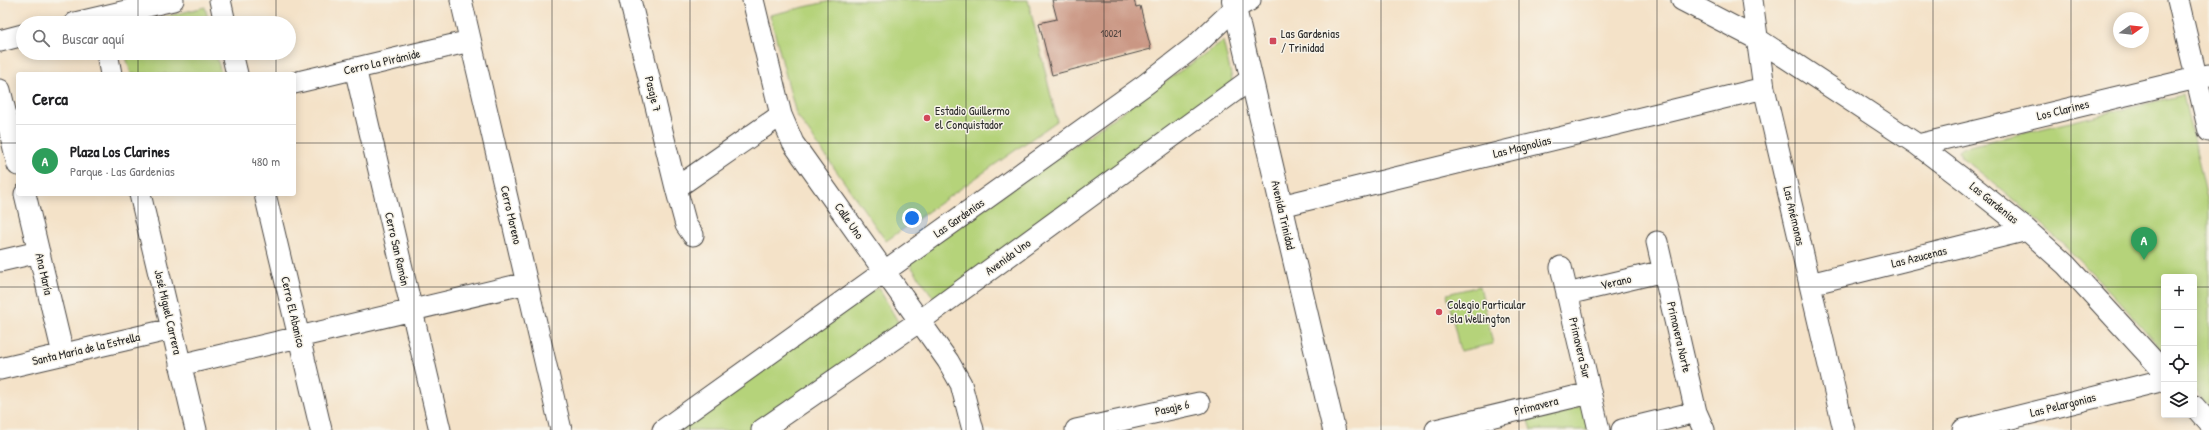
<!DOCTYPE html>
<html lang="es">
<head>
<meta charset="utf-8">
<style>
  body { margin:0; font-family:"Patrick Hand",sans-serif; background:#f6f6f6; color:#202124 }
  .controls { position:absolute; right:12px; bottom:12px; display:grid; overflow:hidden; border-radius:4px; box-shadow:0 2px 10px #0003 }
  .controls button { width:36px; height:36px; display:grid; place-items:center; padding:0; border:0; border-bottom:1px solid #e0e0e0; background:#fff; color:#202124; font:20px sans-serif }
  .compass { position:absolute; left:2113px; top:12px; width:36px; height:36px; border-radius:50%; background:#fff; box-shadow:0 2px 10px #0003; rotate:75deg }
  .you { position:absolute; left:912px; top:218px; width:14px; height:14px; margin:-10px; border:3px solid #fff; border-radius:50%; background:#1a73e8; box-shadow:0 0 0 6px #1a73e833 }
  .badge { display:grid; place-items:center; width:26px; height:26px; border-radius:50%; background:#b45309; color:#fff; font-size:13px; font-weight:700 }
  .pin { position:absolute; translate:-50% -33px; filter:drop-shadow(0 1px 2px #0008) }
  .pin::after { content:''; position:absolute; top:21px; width:14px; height:12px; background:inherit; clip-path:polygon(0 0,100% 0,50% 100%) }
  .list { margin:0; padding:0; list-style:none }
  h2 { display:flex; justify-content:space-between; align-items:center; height:52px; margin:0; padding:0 16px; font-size:17px }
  h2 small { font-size:13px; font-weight:400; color:#757577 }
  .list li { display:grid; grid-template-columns:26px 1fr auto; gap:12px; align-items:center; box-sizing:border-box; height:72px; padding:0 16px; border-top:1px solid #e0e0e0 }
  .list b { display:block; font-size:15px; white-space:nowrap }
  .list p { margin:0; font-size:13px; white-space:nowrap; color:#757577 }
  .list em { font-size:13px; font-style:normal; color:#757577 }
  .icon { flex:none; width:22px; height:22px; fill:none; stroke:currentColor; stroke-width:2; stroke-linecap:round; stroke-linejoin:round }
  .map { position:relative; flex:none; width:2209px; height:430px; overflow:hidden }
  .search { position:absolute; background:#fff; box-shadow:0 2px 10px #0003; left:16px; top:16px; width:280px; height:44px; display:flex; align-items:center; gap:10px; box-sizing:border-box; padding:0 14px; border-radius:22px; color:#757577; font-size:15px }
  .panel { position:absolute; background:#fff; box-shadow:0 2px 10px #0003; left:16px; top:72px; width:280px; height:124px; border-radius:4px }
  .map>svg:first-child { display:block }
  .green { fill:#b5d37a; stroke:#707f52 }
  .building { fill:#ca9784 }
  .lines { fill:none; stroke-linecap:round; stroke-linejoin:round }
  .minor-casing { stroke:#494643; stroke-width:23 }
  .major-casing { stroke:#494643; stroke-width:24 }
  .minor { stroke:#fff; stroke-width:21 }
  .major { stroke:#fff; stroke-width:22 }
  .grid { fill:none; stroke:#2b2b2b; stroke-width:1; stroke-opacity:0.55 }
  .poi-dot { fill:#d1495b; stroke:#f7f3e8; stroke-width:1.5 }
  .labels { text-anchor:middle; stroke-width:3; stroke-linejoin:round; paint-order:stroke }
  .number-label { font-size:10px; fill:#534641 }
  .poi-label { font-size:12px; fill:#2b2b2b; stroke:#f7f3e8; text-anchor:start }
  .street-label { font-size:12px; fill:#2b2b2b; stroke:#f7f3e8 }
</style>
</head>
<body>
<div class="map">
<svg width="2209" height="430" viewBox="0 0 2209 430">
  <rect width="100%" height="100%" fill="#f7f3e8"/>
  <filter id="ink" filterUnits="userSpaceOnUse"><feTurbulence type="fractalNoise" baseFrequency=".025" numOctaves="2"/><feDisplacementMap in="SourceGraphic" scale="8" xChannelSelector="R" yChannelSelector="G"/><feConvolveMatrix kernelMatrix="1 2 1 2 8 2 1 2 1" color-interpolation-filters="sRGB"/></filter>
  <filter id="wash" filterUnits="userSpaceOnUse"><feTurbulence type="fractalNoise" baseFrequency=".012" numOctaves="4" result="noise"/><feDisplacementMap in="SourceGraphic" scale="16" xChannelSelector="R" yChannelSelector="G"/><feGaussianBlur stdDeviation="0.9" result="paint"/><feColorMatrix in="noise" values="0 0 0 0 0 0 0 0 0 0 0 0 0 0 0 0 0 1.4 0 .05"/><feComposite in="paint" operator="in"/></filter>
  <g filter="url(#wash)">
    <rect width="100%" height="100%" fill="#f4e2c8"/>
    <path class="green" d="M835,0h193l29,121 -171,120 -90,-127 -26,-99z
      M205,7l4,16h-70z
      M1223,41l10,42 -297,218 -28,-39z
      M125,53h91l5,21h-90z
      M2183,95l26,112v202l-15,-19v-113h-30v76c-61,-74 -127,-137 -203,-196l-2,-7 6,-3z
      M1480,286l13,58 -33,7 -13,-57z
      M878,287l23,40 -152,103h-74z
      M1589,404l6,24 -9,2h-55l-3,-10z"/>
    <g id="blocks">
      <path class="building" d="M1052,0h82l2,7 4,-1 11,43 -99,26 -13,-52 18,-4z"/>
    </g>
  </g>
  <g filter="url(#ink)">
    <use href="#blocks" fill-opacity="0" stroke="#494643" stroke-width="1"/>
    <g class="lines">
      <g class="minor-casing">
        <path id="minor" d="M220,0l5,23
          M461,0l100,430
          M630,0l46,188 10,37 7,10
          M753,0l28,115 12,28 155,218 13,23 12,46
          M1682,0l77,40 159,105 49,37 60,48 39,35 98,107
          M1752,0l12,88 80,342
          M2178,0l31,131
          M75,23l98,-23
          M0,41l23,-6
          M107,53l4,21
          M232,53l5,21
          M355,68l85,362
          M294,83l176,-42
          M0,90l18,75
          M1918,145l291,-70
          M676,188l105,-73
          M25,194l38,160
          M140,194l56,236
          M265,194l56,236
          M1281,206l483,-118
          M1657,242l39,170 8,18
          M0,261l39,-9
          M1561,267l38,163
          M1810,284l217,-54
          M1567,294l97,-23
          M180,365l347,-82
          M0,369l172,-40
          M2194,406l15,17
          M663,430l483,-346 49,-38 40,-38 15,-8
          M762,430l159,-110 330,-241
          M1076,430l123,-27
          M1436,430l154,-37
          M1622,430l74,-18
          M1963,430l201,-50"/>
      </g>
      <g class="major-casing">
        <path id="major" d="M1233,0l101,430"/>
      </g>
      <use href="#minor" class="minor"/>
      <use href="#major" class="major"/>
    </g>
  </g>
  <path class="grid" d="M138,0v23M276,0v23M414,0v430M552,0v430M690,0v430M828,0v430M966,0v430M1104,0v430M1243,0v430M1381,0v430M1519,0v430M1657,0v430M1795,0v430M1933,0v430M2071,0v430M138,53v21M276,53v21M0,143h18M294,143h1915M138,194v236M276,194v236M0,287h2164M2194,287h15"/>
  <g class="poi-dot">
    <rect x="1269" y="37" width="8" height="8" rx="2"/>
    <circle cx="927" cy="118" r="4"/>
    <circle cx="1439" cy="312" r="4"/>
  </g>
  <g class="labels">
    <g class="number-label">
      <text x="1111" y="37">10021</text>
    </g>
    <g class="poi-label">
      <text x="1281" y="38">Las Gardenias<tspan x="1281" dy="14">/ Trinidad</tspan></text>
      <text x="935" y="115">Estadio Guillermo<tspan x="935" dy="14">el Conquistador</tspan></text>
      <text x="1447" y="309">Colegio Particular<tspan x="1447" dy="14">Isla Wellington</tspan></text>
    </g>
    <g class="street-label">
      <text transform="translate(382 62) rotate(-13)" y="4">Cerro La Pirámide</text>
      <text transform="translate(653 94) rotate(76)" y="4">Pasaje 7</text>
      <text transform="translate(2063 110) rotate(-14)" y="4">Los Clarines</text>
      <text transform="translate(1522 147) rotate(-14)" y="4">Las Magnolias</text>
      <text transform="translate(1994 203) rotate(39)" y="4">Las Gardenias</text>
      <text transform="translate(511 215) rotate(77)" y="4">Cerro Moreno</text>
      <text transform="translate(1283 215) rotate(77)" y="4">Avenida Trinidad</text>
      <text transform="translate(1794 216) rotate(77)" y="4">Las Anémonas</text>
      <text transform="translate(959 218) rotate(-35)" y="4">Las Gardenias</text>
      <text transform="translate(849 221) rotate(55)" y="4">Calle Uno</text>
      <text transform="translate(397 249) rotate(77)" y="4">Cerro San Ramón</text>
      <text transform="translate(1008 257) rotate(-36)" y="4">Avenida Uno</text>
      <text transform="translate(1919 257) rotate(-14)" y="4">Las Azucenas</text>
      <text transform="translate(44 274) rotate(77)" y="4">Ana María</text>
      <text transform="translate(1616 282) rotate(-13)" y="4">Verano</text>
      <text transform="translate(168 312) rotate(77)" y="4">José Miguel Carrera</text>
      <text transform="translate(293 312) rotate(77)" y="4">Cerro El Abanico</text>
      <text transform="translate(1679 337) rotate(77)" y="4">Primavera Norte</text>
      <text transform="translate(1580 348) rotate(77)" y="4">Primavera Sur</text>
      <text transform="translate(86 349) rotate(-13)" y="4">Santa María de la Estrella</text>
      <text transform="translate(2063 405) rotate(-14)" y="4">Las Pelargonias</text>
      <text transform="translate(1536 406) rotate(-14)" y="4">Primavera</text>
      <text transform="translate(1172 408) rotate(-13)" y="4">Pasaje 6</text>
    </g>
  </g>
</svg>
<div class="controls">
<button>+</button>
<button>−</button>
<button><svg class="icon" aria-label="locate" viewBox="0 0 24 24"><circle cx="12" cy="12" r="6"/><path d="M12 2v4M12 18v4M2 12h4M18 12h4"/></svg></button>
<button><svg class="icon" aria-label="layers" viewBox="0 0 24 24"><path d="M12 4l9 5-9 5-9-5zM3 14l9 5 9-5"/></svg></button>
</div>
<svg class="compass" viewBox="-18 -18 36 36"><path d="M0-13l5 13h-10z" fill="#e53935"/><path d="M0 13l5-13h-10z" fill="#757577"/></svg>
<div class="you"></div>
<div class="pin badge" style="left:2144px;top:260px;background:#2e9e5b">A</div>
<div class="search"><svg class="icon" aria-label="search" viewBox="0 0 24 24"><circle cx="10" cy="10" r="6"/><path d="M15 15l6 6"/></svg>Buscar aquí</div>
<section class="panel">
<h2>Cerca<small></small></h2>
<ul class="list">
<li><span class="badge" style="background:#2e9e5b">A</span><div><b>Plaza Los Clarines</b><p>Parque · Las Gardenias</p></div><em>480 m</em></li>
</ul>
</section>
</div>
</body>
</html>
